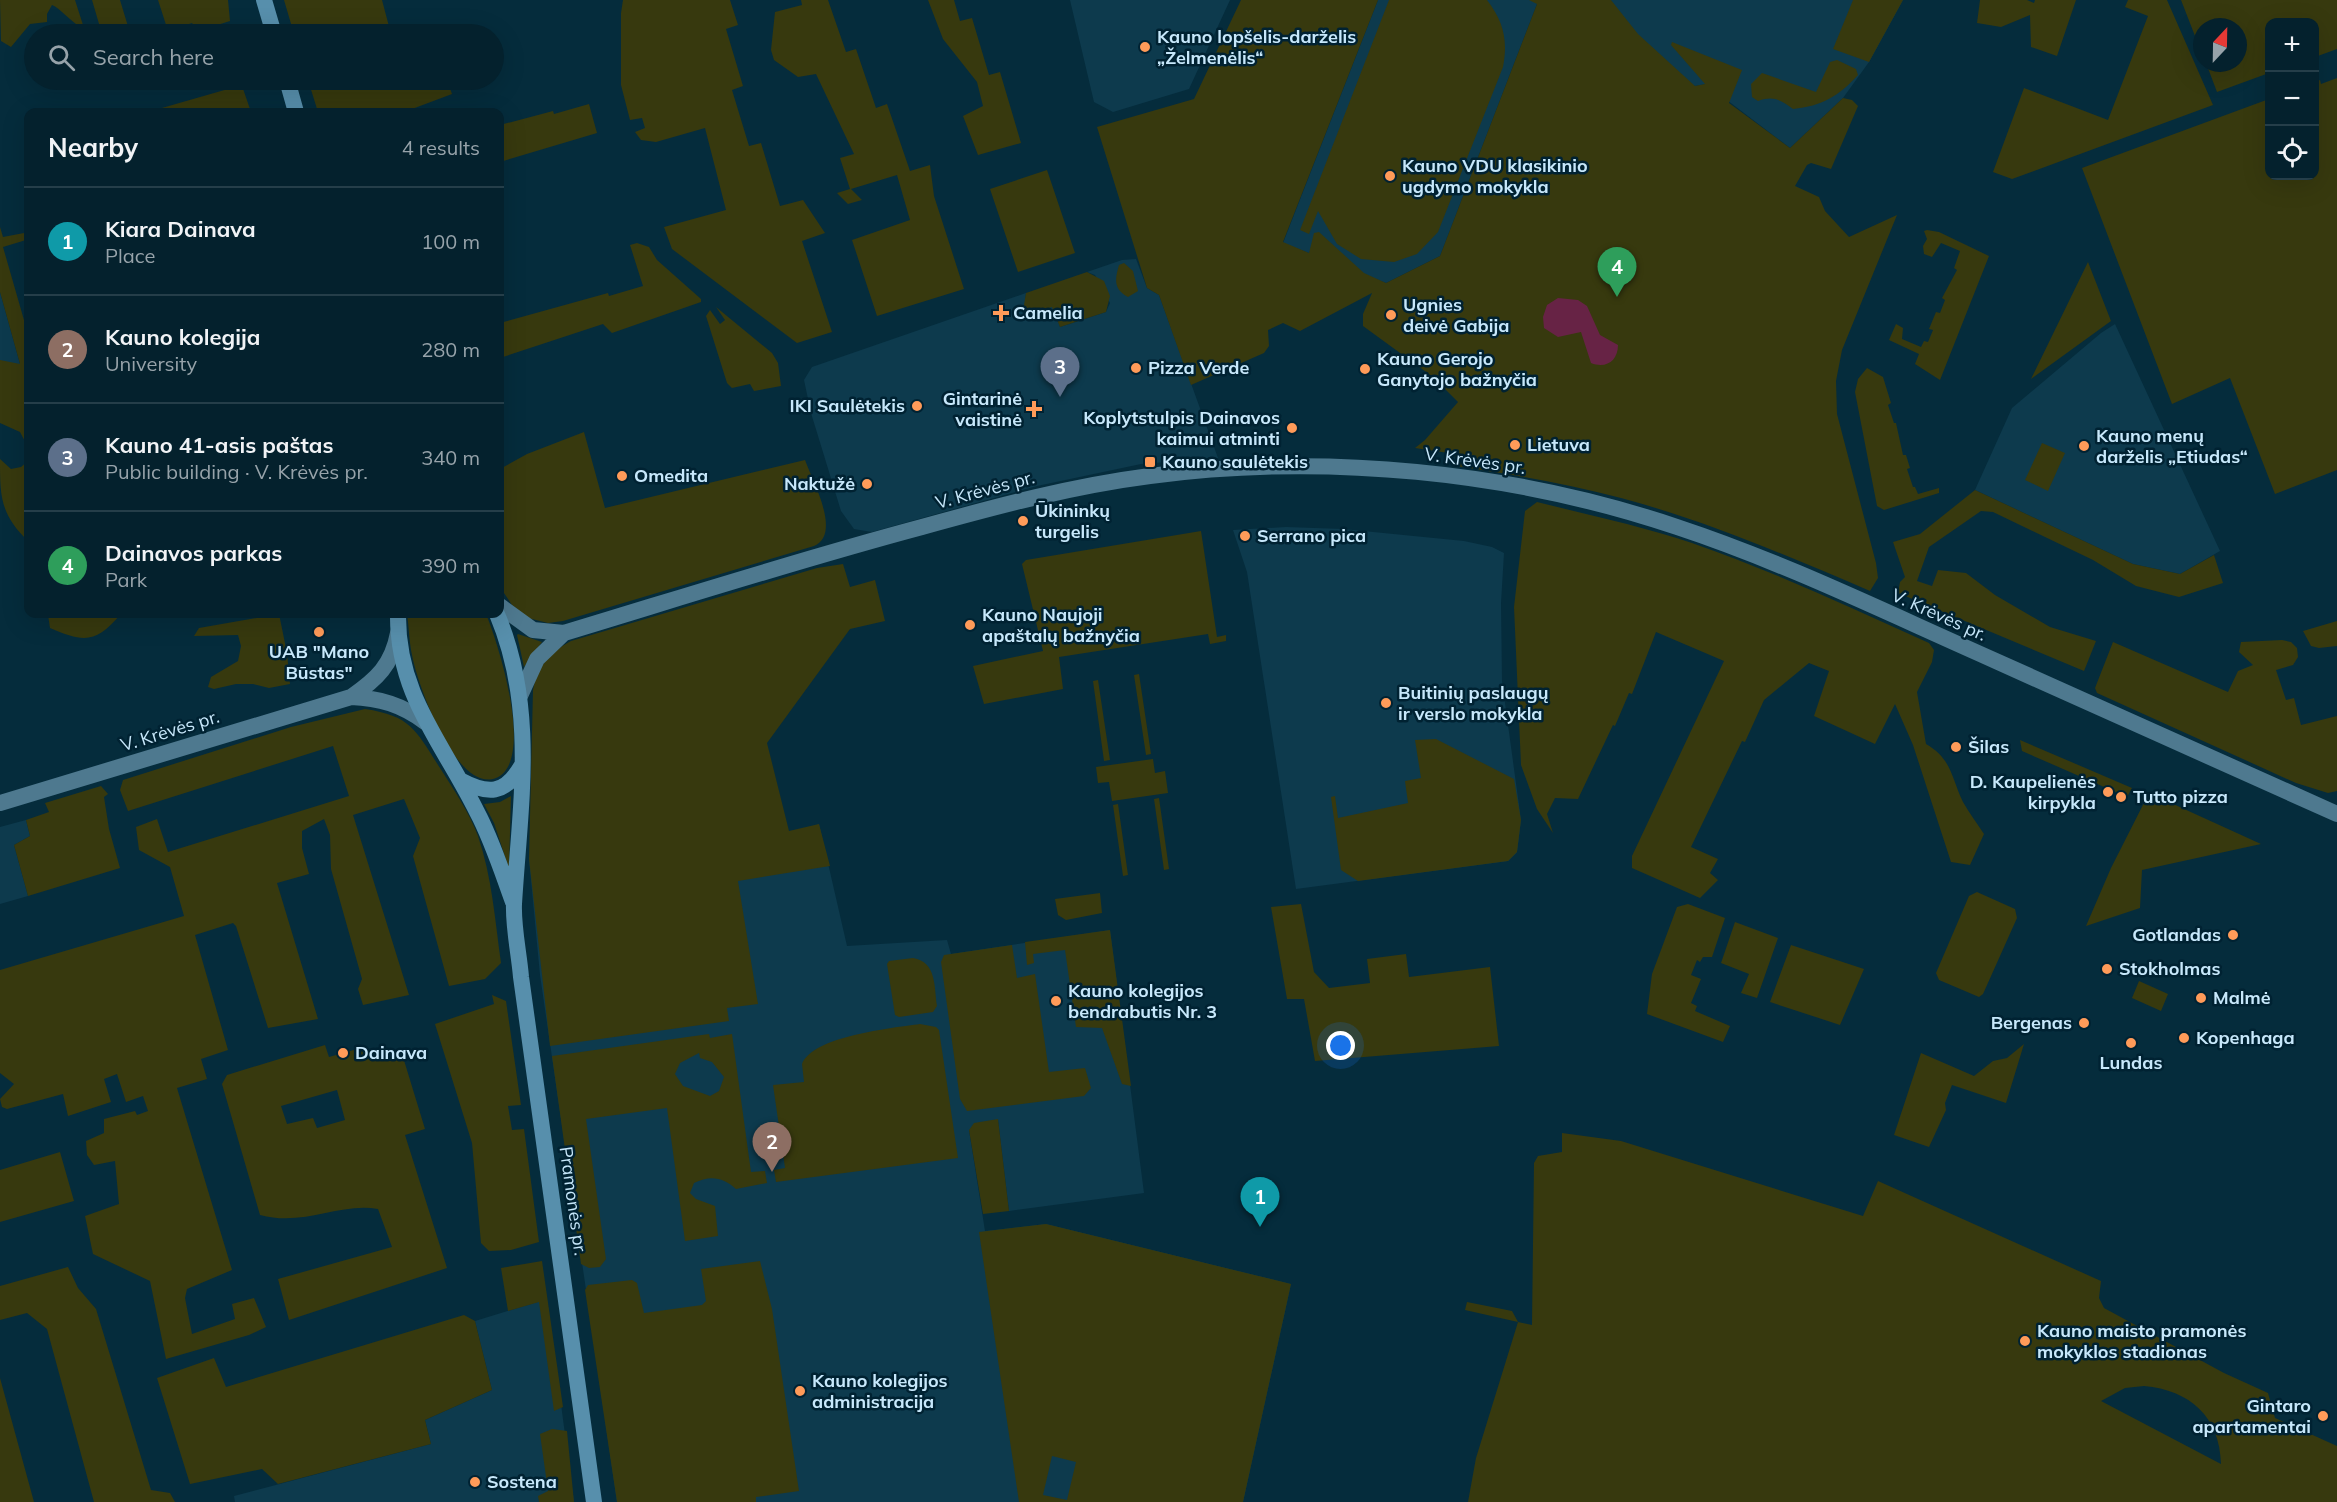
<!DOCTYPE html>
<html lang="en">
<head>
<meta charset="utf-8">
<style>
  body { margin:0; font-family:Mulish,sans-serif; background:#122e39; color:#f1f3f6 }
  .controls { position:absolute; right:18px; top:18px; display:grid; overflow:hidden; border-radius:12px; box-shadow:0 6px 24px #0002 }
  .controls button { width:54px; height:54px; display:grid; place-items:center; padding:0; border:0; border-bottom:2px solid #253e49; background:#04212d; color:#f1f3f6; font:30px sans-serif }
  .compass { position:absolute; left:2193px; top:18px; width:54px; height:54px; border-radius:50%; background:#04212d; box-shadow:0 6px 24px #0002; rotate:22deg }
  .you { position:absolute; left:1341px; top:1046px; width:21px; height:21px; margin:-15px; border:4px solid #fff; border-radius:50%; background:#1a73e8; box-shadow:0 0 0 9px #1a73e833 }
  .badge { display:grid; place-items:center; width:39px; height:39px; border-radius:50%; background:#d93025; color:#fff; font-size:20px; font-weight:700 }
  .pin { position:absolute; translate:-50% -50px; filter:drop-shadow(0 2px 3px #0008) }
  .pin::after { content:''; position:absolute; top:32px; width:21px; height:18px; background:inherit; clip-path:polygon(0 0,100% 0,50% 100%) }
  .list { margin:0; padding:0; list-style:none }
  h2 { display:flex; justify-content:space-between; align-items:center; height:78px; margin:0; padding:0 24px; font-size:26px }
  h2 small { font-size:20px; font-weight:400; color:#97a3aa }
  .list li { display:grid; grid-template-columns:39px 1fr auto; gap:18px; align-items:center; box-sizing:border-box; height:108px; padding:0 24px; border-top:2px solid #253e49 }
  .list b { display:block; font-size:22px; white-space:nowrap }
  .list p { margin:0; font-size:20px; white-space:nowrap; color:#97a3aa }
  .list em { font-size:20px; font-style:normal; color:#97a3aa }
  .icon { flex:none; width:33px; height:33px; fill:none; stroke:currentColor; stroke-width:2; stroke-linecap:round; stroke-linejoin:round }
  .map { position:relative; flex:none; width:2337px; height:1502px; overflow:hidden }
  .search { position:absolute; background:#04212d; box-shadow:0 6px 24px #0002; left:24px; top:24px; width:480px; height:66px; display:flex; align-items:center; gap:15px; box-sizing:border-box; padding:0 21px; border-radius:33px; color:#97a3aa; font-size:22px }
  .panel { position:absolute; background:#04212d; box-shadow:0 6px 24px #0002; left:24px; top:108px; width:480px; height:510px; border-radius:12px }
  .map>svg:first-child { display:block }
  .built { fill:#0d3a4d }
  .green { fill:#37390e; fill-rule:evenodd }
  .water { fill:#672345 }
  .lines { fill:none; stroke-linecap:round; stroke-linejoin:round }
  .secondary { stroke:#4e798f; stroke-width:16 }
  .primary { stroke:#578fac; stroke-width:16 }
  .poi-dot { fill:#ff9b59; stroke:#002232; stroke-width:2 }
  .labels { text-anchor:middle; stroke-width:5; stroke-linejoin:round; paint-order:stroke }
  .poi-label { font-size:18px; font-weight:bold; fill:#c7e8fb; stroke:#002232; text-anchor:start }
  .street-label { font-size:18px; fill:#c7e8fb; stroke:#002232 }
</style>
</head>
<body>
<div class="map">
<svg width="2337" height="1502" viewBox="0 0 2337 1502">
  <rect width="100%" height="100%" fill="#052c3c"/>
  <path class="built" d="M1070,0h160l-41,89 -76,23 -19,-10z
    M1378,0h525l-34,62 -26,36 -53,50 -84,-64 -11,2 -158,-82 -97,252 -54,27 -103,-40z
    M1136,259l11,29 12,7 59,163 -77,6 -104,22 -165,46 -18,-3 -13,-18 -30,-98 -7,-33 8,-13 214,-74 -1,8 28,5 7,21 46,-15 4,-9 -15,-28 -8,-3 35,-12z
    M0,292l20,72 -20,6z
    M2115,324l105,227 -40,23 -47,-10 -158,-74 37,-82 89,-75z
    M1286,527l57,2 121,12 28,6 12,6 -3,50 1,78 19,139 -4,32 -9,9 -212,28 -49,-317 -14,-42z
    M26,820l4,16 -16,9 14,51 -28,8v-77z
    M819,824l28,122 100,-6 4,14 159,-24 34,263 -135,18 -11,-91 -29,10 16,101 61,-7 245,60 -48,218h-626l-77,-527 -11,-116 131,-22 96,8z
    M547,1299l27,203h-339l-1,-6 197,-52 -6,-24 67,-30 -17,-69z"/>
  <path class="green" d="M0,0h75l8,25 -4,1c-10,-6 -19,-18 -27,-21l-5,9v8l-17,2 -19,23 -10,-6z
    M92,0h28l10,33 -28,1z
    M158,0h70l2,21 -32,10 -6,-8 -24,8z
    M284,0h98l9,34h-97z
    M623,0h107l8,25 -12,4 17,57 -11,4 17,56 12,-3 19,63 23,-6 22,33 -23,8 30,91 -35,11 -125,-94 -8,-22 62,-17 -21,-82 -49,14 -15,-2 -6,-8 10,-4 -3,-10 -12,2 -9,-35v-72z
    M801,0h27l18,52 10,-3 20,59 11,-4 23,67 20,-6 4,31 30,93 -87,27 -25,-76 58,-20 -13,-45 -46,14 11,11 -14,4 -11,-11 13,-4 -10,-31 14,-4 -38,-80 -18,3 -24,-17 -3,-10 4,-38 27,-7z
    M928,0h26l6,21 12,-3 17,57 11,-3 21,71 -43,12 -15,-39 20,-10 -6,-24 -34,-43z
    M1241,0h137l-95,242 26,11 5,-20 5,-1 45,41 22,10 54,-27 97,-252 -8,-4h82l27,34 57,52 10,-2 -34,-39 1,-3 70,28 -13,33 61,45 53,-50 9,2 6,6 -27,63 -20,-6 -4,2 -12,21 24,11 6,14 24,26 48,-22 -55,135 -6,31 1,33 39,149 2,15 -8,13c-82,-35 -163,-70 -249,-93 -55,-14 -110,-24 -166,-32v-12l-40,-6 10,-8 33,-38 -25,-25 -70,-51v-12l9,-21 -72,38 -17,-8 -15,7 1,16 -5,7 -73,32 -32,-90 -12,-7 -50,-161 97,-28z
    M1389,0h98c17,22 21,41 16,67l-65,165 -21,22 -23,8 -33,-3 -24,-15 -19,-33 -9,23 -9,-4z
    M1853,0h50l-34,62 -36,-13z
    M1980,0h47l7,3 1,-3h41l-19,56 -26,-9 -1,-32 -29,12 -24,-4z
    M2128,0h39l46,105 -201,74 -19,-7 31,-84 84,32 40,-104 -23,-9z
    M2181,0h156v49l-22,8 -1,-35h-44l-1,51 -52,19 -11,-29h32v-36h-36v27z
    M1837,60l19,9 2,6c-19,21 -36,31 -65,34 -13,-10 -20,-13 -35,-8l-6,-4 -1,-13 11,-11 54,19 14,-30z
    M2337,78v392l-62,24 -45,-116 -58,26 -90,-236 187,-69 1,77h44l1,-94 5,-2 1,4z
    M224,80h16l11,32h-103l80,-23z
    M308,80h139l5,14 -48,18h-86z
    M589,104l8,29 -97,29v-37l53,-14 1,3z
    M1047,170l28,83 -57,19 -28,-83z
    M0,227l3,10 21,-4 2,7 -23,7 25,87v113l-8,-15 -20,-9v-63l20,4 -20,-72z
    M1927,230l12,2 50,24 -49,124 -25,-16 4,-10 -30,-14 7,-16 7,4 -1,11 19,8 3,-6 4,1 5,-12 -4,-1 7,-17 4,1 5,-13 -3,-2 15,-28 -3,-2 6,-17 -19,-8 -9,14 -8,-3 -1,-8 4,-7 -3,-8z
    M637,243l12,4 8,13 44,39v3l-89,31 -9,-9 -103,34v-35l108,-30 1,3 34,-10 -13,-41z
    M2088,262l23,59 -80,58z
    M1124,263l9,8 5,20 -10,6c-15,-8 -13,-18 -9,-32z
    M1087,272l17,9 6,15 -4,16 -46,15 -8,-20 -25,8 -3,-10 2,-12z
    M716,307l56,46 6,10 3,23 -27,5 -4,-7 -18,4 -5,-5 -21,-67 4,-6 10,14 5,-4z
    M1867,368l16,9 8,26 -3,2 6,18h2l7,32h3l4,13 -3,1 6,18h2l3,7 21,-6v5l-55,17 -7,-4 -22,-114 3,-13z
    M584,432l21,76 200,-48c8,22 37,74 9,86l-251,75 -15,2 -20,-5 -16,-13 -12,-18v-118l27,-15z
    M2042,443l23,10 -17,38 -23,-11z
    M0,459l11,10 10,-2 7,-6v80c-28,-27 -28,-45 -28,-82z
    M1975,490l158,74 47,10 34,-19 9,28 -44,14 -43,-11 -43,-26 -100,-48 -12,-1 -52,36 -12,34 15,5 6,-16 28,3 29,22 55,32 46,14 -12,30 -186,-78 2,-11 5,-5 -12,-35 27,-8z
    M1537,502c52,13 104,24 155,41 81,28 159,65 237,100l5,7 -2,12 -15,30 9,52c26,15 25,33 37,58 6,11 14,21 21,32l-14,31 -19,-3 -38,-117 -18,-41 -20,40 -61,-28 15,-45 -20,-8 -45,37 -19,42 -3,-1 -51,106 27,12 -8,14 8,7 -18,18 -68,-30v-12l92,-195 -68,-29 -24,62 -3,-1 -14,33 -2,-1 -35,74 -23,-1 -8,16 6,19 -16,-24 -16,-44 -7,-158 11,-96z
    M1201,531l16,106 9,-2v6l-16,3 -2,-10 -149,23 4,32 -79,15 -11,-38 70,-15 -21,-87 4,-4z
    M843,564l7,23 25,-7 10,41 -35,8 -83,114 22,88 30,-7 11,42 -92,15 20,123 -31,4 2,13 -179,25 -21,-187 4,-169c5,-25 16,-37 38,-49l246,-73z
    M51,614h70c-25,29 -36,29 -71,14l-2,-13z
    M279,614l8,39 3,31 -21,4 -16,-4h-17l-22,5 -6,-2 3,-10 27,-16 3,-15 -3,-11 -44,1 5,-8z
    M407,614h79c12,28 50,148 10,164 -40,16 -79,-95 -84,-123 -3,-14 -3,-28 -5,-41z
    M2337,621v25l-18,2 -8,-2 -8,-15z
    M518,634l24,8 -18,25 -7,-32z
    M2282,640l9,2 6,6 1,9 -5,8 -17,5 10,30 8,-2 7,27 36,-9v75l-9,2 -32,-10 -199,-90 -2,-5 18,-46 115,50 10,-21 15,-6 -14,-13 2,-10z
    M1139,674l12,80 -5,1 -12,-80z
    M1098,680l12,80 -6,1 -11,-80z
    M365,709c47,7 51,22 75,59 14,22 29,44 38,68 14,41 17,84 23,127l-16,16 -36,7 -36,-130 7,-18 -16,-39 -51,16 56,180 -46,10 -5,-16 4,-10 -31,-110 -1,-34 -6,-16 -22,12v17l7,26 -32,9 41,136 -50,9 -32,-102 -3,-3 -38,12 33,115 -27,9 6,20 -30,9 55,182 -45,19 -2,9 7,36 43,-15 -3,-15 22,-6 12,29 -17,8 -83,24 -16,-78 -57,-27 -8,-38 34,-12 -4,-43 -21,4 -7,-10 -1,-14 18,-8v-14l31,-8 2,4 11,-4 -5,-15 -17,6 -9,-28 -13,5 7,23 -43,14 -5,-22 -56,15 -5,-2 -2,-8 14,-15 -14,-11v-103l184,-54 -14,-49 -31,-17 -3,-23 21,-8 11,33 181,-56 -16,-50 -205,65 -8,-21 3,-10 168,-53z
    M1436,739l78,40 7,41 -4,32 -9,9 -150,20 -17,-11 -10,-73 4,-1 3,22 70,-15 -3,-22 16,-3 -6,-38z
    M2020,740l112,48 -5,9 -105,-46z
    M1153,759l2,14 10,-2 3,22 -56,8 -3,-19 -11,1 -2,-16z
    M101,786l7,8 -4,3 5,32 11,39 -92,28 -14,-51 16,-9 -4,-16 23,-8 -4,-9z
    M2149,793l112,51 -119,26 -2,38 -54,18 25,-58z
    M511,796l-2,73 -15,-46 -10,-19 16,-2z
    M1159,798l10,71 -5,1 -10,-71z
    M1118,804l10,71 -5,1 -10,-71z
    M1977,892l38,17 2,9 -34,76 -4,3 -40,-17 -3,-7 33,-77z
    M1100,893l2,20 -36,7 -8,-5 -3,-16z
    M1301,904l13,68 15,16 41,-5 -3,-24 39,-5 3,23 81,-10 9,79 -184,15 -11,-62h-17l-16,-92z
    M1688,904l37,14 -13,39h-9l-3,5 -3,-2 -6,15 10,4 -10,24 6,3 -2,5 35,15 -7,16 -76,-28 5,-40 25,-67z
    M1735,922l43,16 -21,60 -16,-5 8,-19 -28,-11z
    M1110,930l21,156 -9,-2 -20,-56 -26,-1 -11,-77 -32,4 1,9 -7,2 -2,-23z
    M1012,945l5,33 18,-4 14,98 36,-4 6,20 -7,8 -117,15 -7,-12 -19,-137 3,-7z
    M1791,945l73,24 -24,56 -70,-23z
    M913,958c24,4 21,29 24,48l-4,6 -34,5 -4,-2 -8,-51 2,-3z
    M2139,981l29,13 -7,17 -29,-13z
    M492,995l14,6 15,104 -13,1 4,24 12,-1 15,113 -28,8 -22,1 -8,-8 -9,-100 -37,-119 59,-20z
    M920,1024l16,3 3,3 19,128 -182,24 -2,-12 11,-2 -12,-83 31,-3 -2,-18c11,-28 90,-36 118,-40z
    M709,1034l1,4 22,-4 19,138 14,-1 2,12 -31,6c-13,-12 -26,-14 -42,-6l-4,10 6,6 19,7 3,30 -33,5 -18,-133 -81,11 20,140 -6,8 -11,1 -8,-4 -29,-208zM699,1053l1,5 12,4 12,15 -5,14 -9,5 -27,-10 -8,-12 5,-11z
    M2024,1044l-18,59 -54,-18 -7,18 1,7 -17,37 -35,-12 27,-82 53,23 19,-15 14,-3z
    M325,1045l4,12 28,-8 31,12 15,-4 22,72 -20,6 42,133 -158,52 -11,-41 114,-32 -14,-38c-38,-7 -74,18 -118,6l-38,-131 5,-9zM337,1090l8,30 -28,8 -4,-10 -26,6 -6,-18z
    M998,1119l11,92 -26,3 -14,-84 5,-7z
    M1562,1133l59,8 242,75 15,-35 223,100 -2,17 5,10 120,65 44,20 7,25 62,28v56h-869l8,-44 42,-136 -53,-12 2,-8 45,9 6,11 14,3 2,-162 4,-7 24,-4zM2144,1386c46,4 76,31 77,78l-120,-63 24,-13z
    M60,1152l14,49 -74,21v-52z
    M1046,1224l245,60 -48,218h-224l-40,-270zM1052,1456l24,6 -9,38 -24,-5z
    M542,1261l21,146 -9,4 -15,-109 -31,9 -7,-43z
    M760,1261l12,48 27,182 -43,6v5h-139l-32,-212 3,-5 44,-5 5,3 7,30 58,-8 4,-4 -5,-32z
    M68,1267l10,21 18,21 55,181 19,3 5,9h-81l-47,-173 -20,-16 -27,7v-34z
    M464,1315l11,6 17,69 -67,30 6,24 -153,40 -16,-15 -72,15 -33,-106 57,-20 12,29z
    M0,1378l34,124h-34z
    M552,1429l15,2 7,71h-35l-1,-6 10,-5 -8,-57z"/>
  <path class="water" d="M1558,298l20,2 9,6 13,29 18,10c0,16 -12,24 -27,18l-10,-31 -23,5 -14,-9 -1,-11 4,-12z"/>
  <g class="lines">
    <path class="secondary" d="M500,606l33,24 31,3c119,-36 238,-74 358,-106 76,-21 150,-41 228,-51 174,-23 361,-5 527,51 103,34 202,82 301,126 120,54 239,107 359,161
      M520,696l17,-37 27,-26
      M351,697c29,1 51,8 74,25
      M0,803l351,-106c26,-18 41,-32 47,-64"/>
    <path class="primary" d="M264,0l10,34
      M287,80l9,32
      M398,614c-1,81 45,129 79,198 15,28 25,60 36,90
      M497,614c40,95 23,190 17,290 -1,23 5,49 7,73l73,525
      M460,780c28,15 45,15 62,-15"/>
  </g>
  <g class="poi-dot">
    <circle cx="1145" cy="47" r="6"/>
    <circle cx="1390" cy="176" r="6"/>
    <path d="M998 304h6v6h6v6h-6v6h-6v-6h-6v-6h6z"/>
    <circle cx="1391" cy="315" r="6"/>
    <circle cx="1136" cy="368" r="6"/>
    <circle cx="1365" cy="369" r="6"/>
    <circle cx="917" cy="406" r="6"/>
    <path d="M1031 400h6v6h6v6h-6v6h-6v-6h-6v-6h6z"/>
    <circle cx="1292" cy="428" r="6"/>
    <circle cx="1515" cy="445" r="6"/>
    <circle cx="2084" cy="446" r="6"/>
    <rect x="1144" y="456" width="12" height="12" rx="3"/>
    <circle cx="622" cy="476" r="6"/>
    <circle cx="867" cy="484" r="6"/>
    <circle cx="1023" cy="521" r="6"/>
    <circle cx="1245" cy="536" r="6"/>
    <circle cx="970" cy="625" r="6"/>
    <circle cx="319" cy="632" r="6"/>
    <circle cx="1386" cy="703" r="6"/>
    <circle cx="1956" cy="747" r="6"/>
    <circle cx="2108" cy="792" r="6"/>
    <circle cx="2121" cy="797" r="6"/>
    <circle cx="2233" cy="935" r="6"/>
    <circle cx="2107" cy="969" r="6"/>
    <circle cx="2201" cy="998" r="6"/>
    <circle cx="1056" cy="1001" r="6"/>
    <circle cx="2084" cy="1023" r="6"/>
    <circle cx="2184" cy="1038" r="6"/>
    <circle cx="2131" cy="1043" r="6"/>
    <circle cx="343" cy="1053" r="6"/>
    <circle cx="2025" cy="1341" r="6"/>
    <circle cx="800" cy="1391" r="6"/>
    <circle cx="2323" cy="1416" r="6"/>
    <circle cx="475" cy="1482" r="6"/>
  </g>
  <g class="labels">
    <g class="poi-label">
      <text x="1157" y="43">Kauno lopšelis-darželis<tspan x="1157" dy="21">„Želmenėlis“</tspan></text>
      <text x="1402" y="172">Kauno VDU klasikinio<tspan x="1402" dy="21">ugdymo mokykla</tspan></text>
      <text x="1403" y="311">Ugnies<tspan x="1403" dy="21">deivė Gabija</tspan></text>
      <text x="1013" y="319">Camelia</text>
      <text x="1377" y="365">Kauno Gerojo<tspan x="1377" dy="21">Ganytojo bažnyčia</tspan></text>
      <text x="1148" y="374">Pizza Verde</text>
      <text x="1022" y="405" text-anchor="end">Gintarinė<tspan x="1022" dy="21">vaistinė</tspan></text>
      <text x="905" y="412" text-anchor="end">IKI Saulėtekis</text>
      <text x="1280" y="424" text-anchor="end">Koplytstulpis Dainavos<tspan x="1280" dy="21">kaimui atminti</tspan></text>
      <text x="2096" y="442">Kauno menų<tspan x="2096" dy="21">darželis „Etiudas“</tspan></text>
      <text x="1527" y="451">Lietuva</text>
      <text x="1162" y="468">Kauno saulėtekis</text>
      <text x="634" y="482">Omedita</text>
      <text x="855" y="490" text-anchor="end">Naktužė</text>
      <text x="1035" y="517">Ūkininkų<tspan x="1035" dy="21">turgelis</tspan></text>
      <text x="1257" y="542">Serrano pica</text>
      <text x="982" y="621">Kauno Naujoji<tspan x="982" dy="21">apaštalų bažnyčia</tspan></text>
      <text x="319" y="658" text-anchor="middle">UAB "Mano<tspan x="319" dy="21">Būstas"</tspan></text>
      <text x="1398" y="699">Buitinių paslaugų<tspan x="1398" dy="21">ir verslo mokykla</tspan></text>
      <text x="1968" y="753">Šilas</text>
      <text x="2096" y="788" text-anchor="end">D. Kaupelienės<tspan x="2096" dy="21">kirpykla</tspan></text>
      <text x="2133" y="803">Tutto pizza</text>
      <text x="2221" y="941" text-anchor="end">Gotlandas</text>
      <text x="2119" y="975">Stokholmas</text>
      <text x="1068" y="997">Kauno kolegijos<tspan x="1068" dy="21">bendrabutis Nr. 3</tspan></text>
      <text x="2213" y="1004">Malmė</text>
      <text x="2072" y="1029" text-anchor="end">Bergenas</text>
      <text x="2196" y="1044">Kopenhaga</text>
      <text x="355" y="1059">Dainava</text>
      <text x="2131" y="1069" text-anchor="middle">Lundas</text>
      <text x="2037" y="1337">Kauno maisto pramonės<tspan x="2037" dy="21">mokyklos stadionas</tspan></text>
      <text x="812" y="1387">Kauno kolegijos<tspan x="812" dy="21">administracija</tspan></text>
      <text x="2311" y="1412" text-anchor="end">Gintaro<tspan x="2311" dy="21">apartamentai</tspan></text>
      <text x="487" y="1488">Sostena</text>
    </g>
    <g class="street-label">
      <text transform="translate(1475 461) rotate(8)" y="6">V. Krėvės pr.</text>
      <text transform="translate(985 490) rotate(-15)" y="6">V. Krėvės pr.</text>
      <text transform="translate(1939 615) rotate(24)" y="6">V. Krėvės pr.</text>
      <text transform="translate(170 731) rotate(-17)" y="6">V. Krėvės pr.</text>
      <text transform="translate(573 1201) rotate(82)" y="6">Pramonės pr.</text>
    </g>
  </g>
</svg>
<div class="controls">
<button>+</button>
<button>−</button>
<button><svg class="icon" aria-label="locate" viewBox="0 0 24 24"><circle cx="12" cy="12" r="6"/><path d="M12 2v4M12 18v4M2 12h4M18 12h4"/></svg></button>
</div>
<svg class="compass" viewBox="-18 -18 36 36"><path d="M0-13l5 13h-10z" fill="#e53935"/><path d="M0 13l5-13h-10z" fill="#97a3aa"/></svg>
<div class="you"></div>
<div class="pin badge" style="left:1260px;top:1227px;background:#0f9aa8">1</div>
<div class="pin badge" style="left:772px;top:1172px;background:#8d6e63">2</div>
<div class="pin badge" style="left:1060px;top:397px;background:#5c6f8a">3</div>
<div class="pin badge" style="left:1617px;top:297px;background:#2e9e5b">4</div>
<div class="search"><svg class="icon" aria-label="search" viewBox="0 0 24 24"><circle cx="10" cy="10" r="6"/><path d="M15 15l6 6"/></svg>Search here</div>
<section class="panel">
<h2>Nearby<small>4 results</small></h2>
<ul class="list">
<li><span class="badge" style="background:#0f9aa8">1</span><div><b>Kiara Dainava</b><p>Place</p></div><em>100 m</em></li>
<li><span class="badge" style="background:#8d6e63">2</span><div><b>Kauno kolegija</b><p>University</p></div><em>280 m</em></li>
<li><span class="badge" style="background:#5c6f8a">3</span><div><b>Kauno 41-asis paštas</b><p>Public building · V. Krėvės pr.</p></div><em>340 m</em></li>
<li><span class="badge" style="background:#2e9e5b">4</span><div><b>Dainavos parkas</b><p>Park</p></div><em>390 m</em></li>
</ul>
</section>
</div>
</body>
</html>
